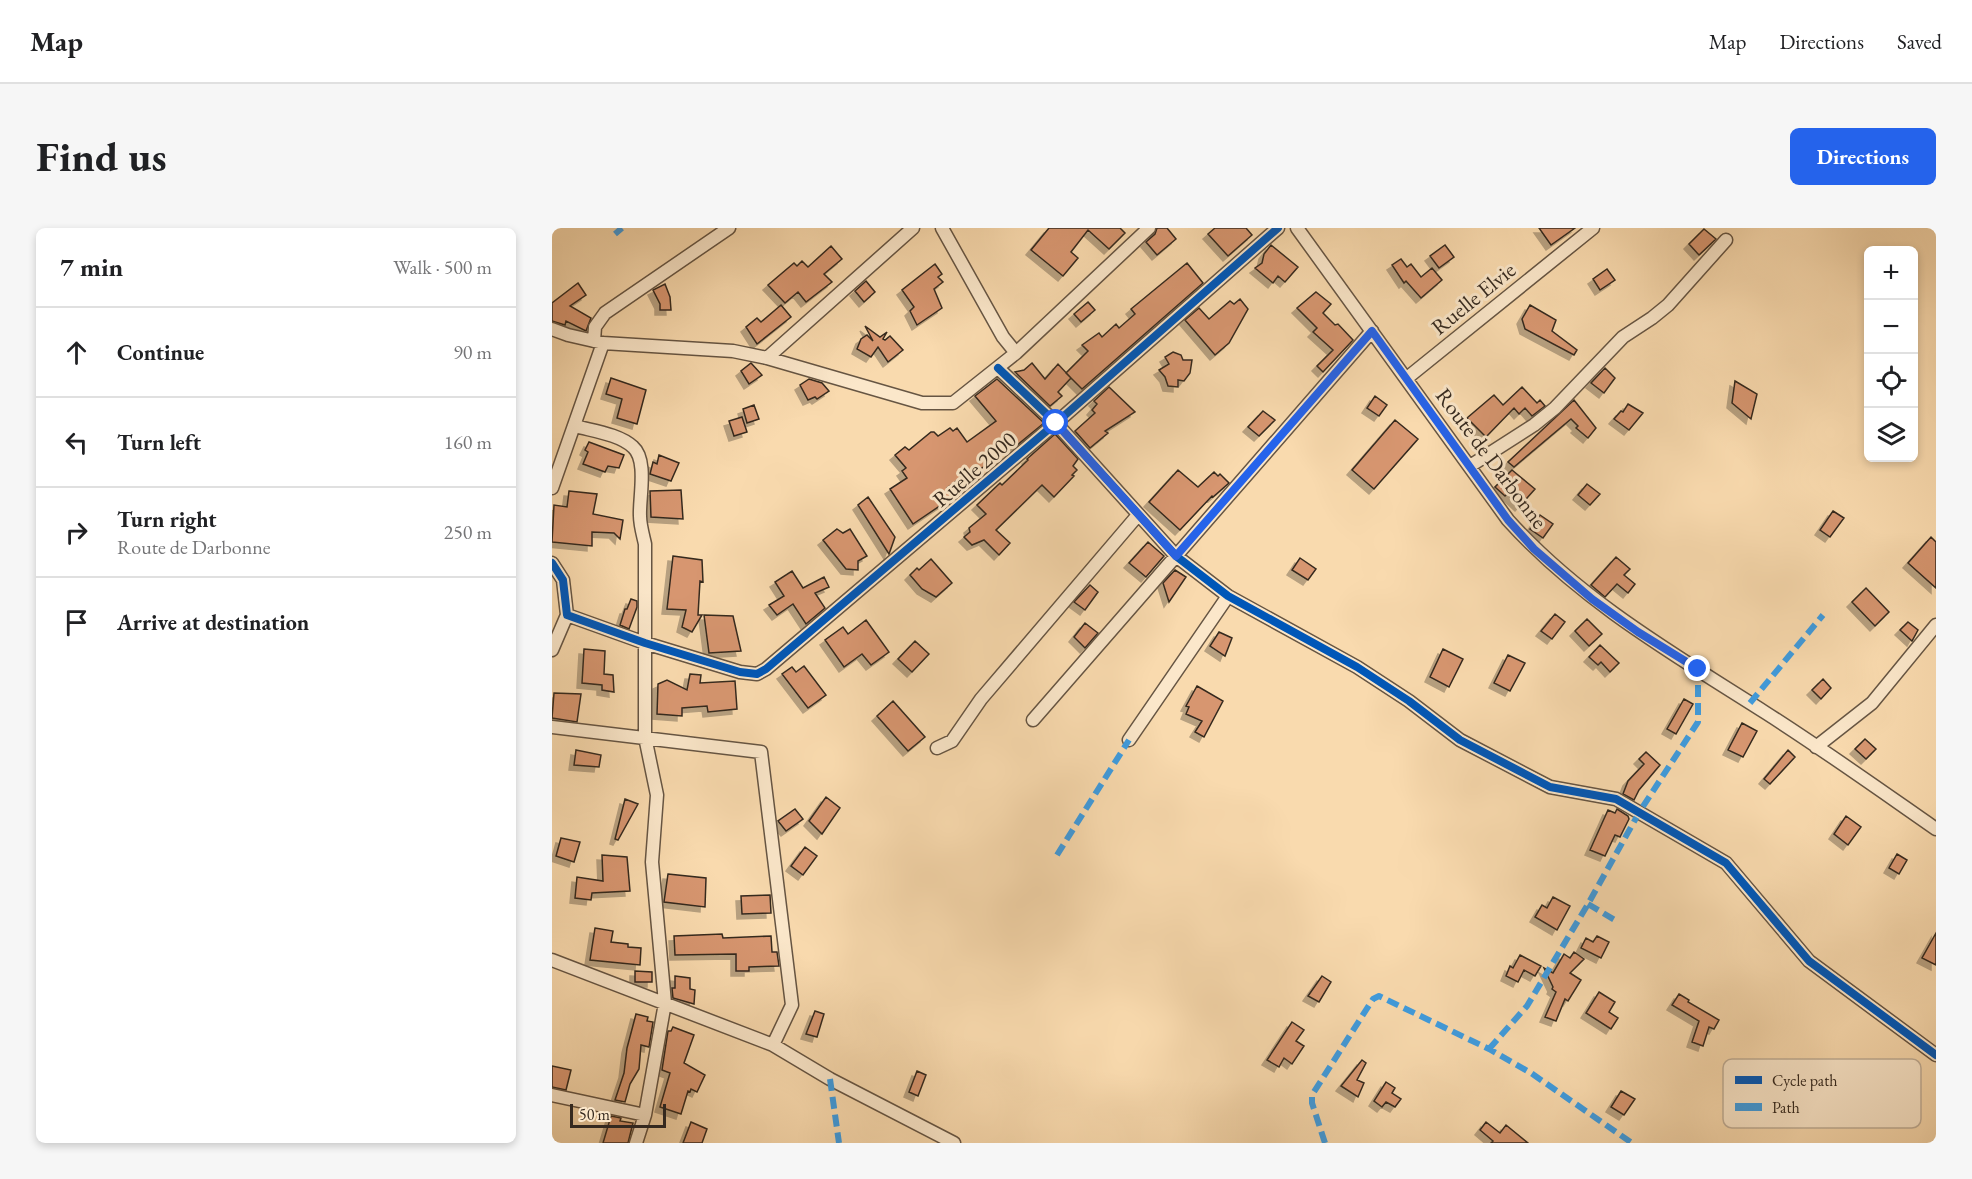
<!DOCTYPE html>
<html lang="en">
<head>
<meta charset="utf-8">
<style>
  body { margin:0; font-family:"EB Garamond",serif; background:#f6f6f6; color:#202124 }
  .controls { position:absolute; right:18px; top:18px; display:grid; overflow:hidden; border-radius:9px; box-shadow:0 3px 9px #0003 }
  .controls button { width:54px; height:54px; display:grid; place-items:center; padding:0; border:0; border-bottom:2px solid #e0e0e0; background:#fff; color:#202124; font:30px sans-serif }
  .scale { position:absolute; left:18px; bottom:15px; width:96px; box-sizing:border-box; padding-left:6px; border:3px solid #35291f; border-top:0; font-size:16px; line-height:21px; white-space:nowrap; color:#35291f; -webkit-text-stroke:4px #fbe7ca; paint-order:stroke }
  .stop { position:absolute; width:18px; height:18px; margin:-14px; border:4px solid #2563eb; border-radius:50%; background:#fff }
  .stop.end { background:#2563eb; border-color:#fff; box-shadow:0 2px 6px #0008 }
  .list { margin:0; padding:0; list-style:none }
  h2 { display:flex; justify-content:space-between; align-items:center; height:78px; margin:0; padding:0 24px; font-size:26px }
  h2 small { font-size:20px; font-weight:400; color:#757577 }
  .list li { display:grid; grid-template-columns:39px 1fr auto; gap:18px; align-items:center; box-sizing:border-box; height:90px; padding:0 24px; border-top:2px solid #e0e0e0 }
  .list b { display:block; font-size:22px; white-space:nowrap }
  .list p { margin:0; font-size:20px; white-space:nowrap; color:#757577 }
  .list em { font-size:20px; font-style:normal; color:#757577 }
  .icon { flex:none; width:33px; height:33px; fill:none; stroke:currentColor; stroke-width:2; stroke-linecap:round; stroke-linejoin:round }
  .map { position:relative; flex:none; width:1384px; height:915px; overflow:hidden; border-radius:9px }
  header { display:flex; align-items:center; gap:36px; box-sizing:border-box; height:84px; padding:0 30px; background:#fff; border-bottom:2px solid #e0e0e0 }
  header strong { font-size:28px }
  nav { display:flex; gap:33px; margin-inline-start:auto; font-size:21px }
  .intro { display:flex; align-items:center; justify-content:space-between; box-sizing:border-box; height:144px; padding:0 36px }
  h1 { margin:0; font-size:42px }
  .button { padding:15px 27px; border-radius:9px; background:#2563eb; color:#fff; font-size:21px; font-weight:700 }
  main { display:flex; gap:36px; padding:0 36px }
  aside { flex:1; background:#fff; border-radius:9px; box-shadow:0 3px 9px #0003 }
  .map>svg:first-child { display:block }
  .building { fill:#d79670; stroke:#35291f; stroke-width:1.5; filter:url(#shadow) }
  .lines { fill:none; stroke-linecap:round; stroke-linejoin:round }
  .minor-casing { stroke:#665543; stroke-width:15 }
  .minor { stroke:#fbe7ca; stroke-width:12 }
  .quiet { stroke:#3e9ce0; stroke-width:6; stroke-dasharray:12 6; stroke-linecap:butt }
  .cycleway-casing { stroke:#fbe7ca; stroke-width:11 }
  .cycleway { stroke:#0057b8; stroke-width:8 }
  .route { stroke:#2563eb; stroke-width:8 }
  .labels { text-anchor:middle; stroke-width:6; stroke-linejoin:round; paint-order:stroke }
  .street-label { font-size:22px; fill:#35291f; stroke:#fbe7ca }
  .key { fill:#fbe7ca; stroke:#c0ae97; stroke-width:1.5 }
  .key-label { font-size:16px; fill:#35291f }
</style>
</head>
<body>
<header>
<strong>Map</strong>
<nav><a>Map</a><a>Directions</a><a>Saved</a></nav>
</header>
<div class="intro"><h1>Find us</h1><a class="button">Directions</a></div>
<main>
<aside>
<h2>7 min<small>Walk · 500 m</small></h2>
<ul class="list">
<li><svg class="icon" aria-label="ahead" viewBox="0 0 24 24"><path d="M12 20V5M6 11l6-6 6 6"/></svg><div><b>Continue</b></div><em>90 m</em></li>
<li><svg class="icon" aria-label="left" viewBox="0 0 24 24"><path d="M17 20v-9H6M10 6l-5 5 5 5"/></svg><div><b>Turn left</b></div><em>160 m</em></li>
<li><svg class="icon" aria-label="right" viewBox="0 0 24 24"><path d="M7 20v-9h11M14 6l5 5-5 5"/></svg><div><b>Turn right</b><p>Route de Darbonne</p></div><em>250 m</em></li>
<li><svg class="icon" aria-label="arrive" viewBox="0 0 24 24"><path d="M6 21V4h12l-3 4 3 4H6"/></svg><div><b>Arrive at destination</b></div></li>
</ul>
</aside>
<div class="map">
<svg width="1384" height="915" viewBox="0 0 1384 915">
  <defs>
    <filter id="shadow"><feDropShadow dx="-5" dy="5" stdDeviation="0" flood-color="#0004"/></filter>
  </defs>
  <rect width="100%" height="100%" fill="#f9daae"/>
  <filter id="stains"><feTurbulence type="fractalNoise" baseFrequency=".00333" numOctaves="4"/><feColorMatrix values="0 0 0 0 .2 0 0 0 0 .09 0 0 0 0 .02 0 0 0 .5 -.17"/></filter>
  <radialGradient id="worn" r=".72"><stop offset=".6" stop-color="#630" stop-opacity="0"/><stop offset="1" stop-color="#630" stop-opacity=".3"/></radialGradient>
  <path class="building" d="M497,0h71l5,5 -16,16 -21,-19 -17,22 7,6 -15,18 -32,-26z
    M605,0h10l9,11 -19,16 -11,-13 9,-8z
    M663,0h31l6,7 -24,21 -20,-22z
    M987,0h36l-24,17z
    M1152,1l12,10 -17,16 -10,-11z
    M719,17l27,22 -13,15 -7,-6 -5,7 -18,-15 7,-5 2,-9z
    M893,17l9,12 -15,11 -9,-12z
    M279,18l11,13 -18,15 8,8 -26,20 -8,-10 -13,11 -17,-18 26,-22 3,3 5,-5 6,6z
    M849,31l6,8 4,-3 10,13 11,-9 10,12 -21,18 -15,-17 -2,2 -12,-18z
    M635,35l16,20 -121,106 -16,-16 22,-22 -6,-6 17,-12 3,4 14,-13 3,4 16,-14 -4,-5z
    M383,36l7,10 -4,3 5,5 -9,7 8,19 -25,17 -7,-14 4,-4 -12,-17z
    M1055,41l8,11 -15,10 -7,-11z
    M314,53l9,11 -11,10 -9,-11z
    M26,55l8,12 -16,11 21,12 -5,13 -20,-10 -1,4 -13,-4v-18z
    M113,56l5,13 1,13h-11v-6l-7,-14z
    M764,64l15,12 -8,9 12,12 3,-1 15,16 -30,32 -6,-6 16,-16 -20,-18 4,-4 -20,-20z
    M688,71l8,10 -19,34 -14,12 -30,-35 14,-12 10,11 21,-18 4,3z
    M536,74l7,8 -14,12 -7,-8z
    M229,77l10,12 -34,27 -11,-17 11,-9 4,4z
    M978,77l26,15 -4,11 25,19 -3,5 -49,-26 -3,-10z
    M313,98l15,11 7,-5 -4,7 2,1 5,-4 13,14 -15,12 -10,-15 -7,10 -14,-8 4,-10 6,-4 6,6z
    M621,124l8,3 2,5h9l-2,13 -6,8 -6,-1v7l-10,-1 -3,-9 -6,-7 10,-6 -4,-7z
    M199,135l11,12 -13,9 -8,-13z
    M480,135l13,16 13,-15 13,14 -13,14 4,4 -12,10 -35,-34 9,-2z
    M1053,140l10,10 -11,15 -13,-10z
    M59,150l35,12 -9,34 -20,-6 5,-19 -16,-5z
    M257,151l13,4 7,8 -12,8 -2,-2 -7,3 -8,-15z
    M445,151l47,44 -28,23 -2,-2 -48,36 -3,-4 -16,12 6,9 -40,27 -23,-35 17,-11 -5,-7 4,-3 -11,-13 10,-8 4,3 22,-18h3l4,4 12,-8 3,3 4,-3 10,14 29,-21 -21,-25z
    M1183,153l22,13 -6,25 -19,-16z
    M557,159l26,25 -30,19 3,2 -18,15 -15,-17 20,-18 -3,-3 5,-6 -3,-3z
    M970,159l15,16 3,-3 5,6 -13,10 -7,-8 -6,6 -5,-6 -28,29 -19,-19 27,-23 9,10z
    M823,168l12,9 -8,11 -12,-8z
    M1022,172l22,28 -8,10 -12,-10 2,-2 -7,-7 -57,48 -6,-5z
    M1076,176l15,9 -14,17 -15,-11 7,-8 2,1z
    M202,177l5,14 -12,4 -4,-14z
    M711,183l12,9 -16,16 -11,-9z
    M190,189l5,15 -13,4 -5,-15z
    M843,192l23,19 -44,50 -22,-19z
    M503,206l23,25 -5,7 4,4 -5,5 2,1 -20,21 -12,-12 -46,45 14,13 -11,12 -15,-15 -12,5 -8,-8 6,-5 -1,-4 17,-14 -9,-9 23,-22 2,2 26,-25 -1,-1z
    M37,214l35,13 -5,13 -11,-2 -3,6 -22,-8 5,-12 -3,-2z
    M107,227l20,8 -8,18 -21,-7 3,-12 4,2z
    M626,242l20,17 16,-15 4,4 2,-2 9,9 -16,14 -1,-1 -32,34 -31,-28z
    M960,242l23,19 -15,17 -13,-12 -2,2 -10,-9z
    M1035,256l13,10 -10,11 -12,-10z
    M129,262l2,29 -32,-2 -1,-26z
    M17,263l28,3 -4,20 30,6 -3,19 -6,-6 -22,-1v14l-40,-4 2,-37 13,2z
    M316,269l27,40 -6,17 -31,-49z
    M1281,283l11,7 -14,19 -10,-7z
    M988,287l13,9 -10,14 -13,-9z
    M285,301l6,4 7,-4 17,27 -9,5v9l-12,-1 -23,-29z
    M1379,309l5,5v46l-28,-25z
    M596,314l16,14 -18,21 -17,-14z
    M121,328l29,4 1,22 -3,-1 -2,34h4l-10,17 -10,-5 4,-17 -19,-1z
    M1064,329l14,12 -6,6 11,9 -7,9 -11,-9 -12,13 -14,-12z
    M748,330l16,11 -8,11 -16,-10z
    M379,331l21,24 -16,14 -14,-8 -12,-14 7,-7 2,2z
    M623,342l11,7 -17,25 -6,-19z
    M240,343l11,17 21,-11 5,10 -14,6 10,15 -19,16 -13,-20 -16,11 -8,-10 15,-9 -9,-14z
    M538,357l8,7 -13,18 -11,-8z
    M1314,360l23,24 -14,14 -23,-24z
    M79,371l6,2v6l-8,22 -9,-4 5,-16h2z
    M1003,386l10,8 -13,17 -11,-8z
    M152,387l29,1 8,35 -32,2z
    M1035,391l15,15 -13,12 -14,-15z
    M314,392l23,32 -18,13 -9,-11 -18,13 -19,-27 18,-13 5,7z
    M1356,394l10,8 -6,11 -12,-11z
    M533,395l13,10 -13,15 -11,-11z
    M667,404l13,6 -7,18 -15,-10z
    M363,413l14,13 -17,18 -14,-13z
    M1048,417l19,18 -9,9 -9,-10 -3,3 -9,-8z
    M32,421l21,2 -1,23 9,1 1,17 -12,-2v-5l-20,-2z
    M891,421l20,10 -14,28 -19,-10z
    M956,427l17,8 -15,28 -16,-8z
    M252,438l22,29 -18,13 -26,-34 10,-7 4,5z
    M138,446l11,1 -1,8 35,-2 2,28 -29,3 -1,-6 -25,2v8l-25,-2 1,-30 9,-4 20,10z
    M1271,451l8,9 -10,11 -9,-9z
    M645,458l26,15 -19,36 -9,-5 7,-11 -16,-7 3,-7 -3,-1z
    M2,465l27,1 -4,28 -25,-4z
    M1132,471l9,5 -17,30 -9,-5z
    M341,473l32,36 -17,14 -31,-35z
    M1190,495l15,8 -14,26 -15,-7z
    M1313,511l11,10 -10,10 -11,-10z
    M24,522l25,5 -2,12 -25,-2z
    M1236,522l7,7 -25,27 -6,-5z
    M1094,524l14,13 -21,25 -5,10 -11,-6 5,-13 16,-17 -5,-5z
    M274,569l14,11 -18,26 -13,-13z
    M73,571l13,5 -20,36 -3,-1z
    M243,581l8,10 -17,12 -8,-10z
    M1065,581l11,7 1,3 -9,18 -5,-2 -10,21 -15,-6 18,-40 7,3z
    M1294,588l15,11 -13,18 -14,-11z
    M9,610l19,4 -6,20 -18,-6z
    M253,619l12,9 -14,19 -12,-9z
    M1345,626l10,6 -8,14 -10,-6z
    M50,627l25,2 3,34 -38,2 -1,7 -16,-2 2,-21 26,4z
    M116,646l38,4 -1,29 -41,-5z
    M218,667l1,18 -29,1 -1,-18z
    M1001,669l17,9 -13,24 -22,-13 7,-12 5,3z
    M43,700l18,3 -2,11 17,2v3l13,1 -1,17 -50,-5z
    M1384,705v32l-14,-7z
    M170,706l1,4 48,-2 1,16h5l2,14 -30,1v4h-13v-17l-61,1 -1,-19z
    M1045,708l12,6 -8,16 -20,-10 5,-10 7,4z
    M1022,724l10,7 -14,14 11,7 -13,21 -3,-2 -9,22 -11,-4 11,-25 -4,-3 1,-2 -9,-19 9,5 11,-19 6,4z
    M968,727l21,11 -6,10 -11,-6 -6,12 -12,-6 4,-10 3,2z
    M83,743l17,1v10h-17z
    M123,748l15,2v11l5,1 -1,14 -21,-6 -1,-10h3z
    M770,748l9,6 -12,20 -11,-6z
    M1047,764l16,10 -6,10 9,6 -7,11 -25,-16z
    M1127,766l10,6 -1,2 31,18 -5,9 -5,-2 -6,19 -11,-4 7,-21 -27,-16z
    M263,783l9,3 -7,23 -11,-3z
    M84,786l12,3 -1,4 6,1 -4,25 -8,-2 -2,24 -9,15 -5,18 -10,-2 9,-27 3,-25z
    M740,794l12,8 -8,11 8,5 -12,18 -8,-6 -5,9 -12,-7z
    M121,799l21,8 -10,28 21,12 -8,17 -6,-3 -1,3 -2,-1 -7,23 -21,-7 10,-34 -8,-3 6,-39h3z
    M810,832l4,3 -9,17 7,3 -6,14 -17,-11z
    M0,838l19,4 -5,20 -14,-3z
    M365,843l9,4 -8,21 -9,-4z
    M834,854l9,6 -3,5 9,6 -6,8 -9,-5 -4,5 -8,-6z
    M1069,863l14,8 -11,16 -13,-8z
    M59,888l10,2 -1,3 13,2 -5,20h-25z
    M139,894l16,7 -5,14h-19z
    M934,894l14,11 6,-8 22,18h-37l2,-2 -13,-11z"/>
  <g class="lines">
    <g class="minor-casing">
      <path id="minor" d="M390,0l61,109 13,16
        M745,0l211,292c73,81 167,135 258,193 58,37 114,77 170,116
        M0,101l16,6 35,8 130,8 34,7 155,45h31l63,-50 133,-125
        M42,113l1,-14 10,-14 124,-85
        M215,130l146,-130
        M446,140l58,55 120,133 52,40 129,71 52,34 51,39 90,47 66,12 110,64 83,98 127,94
        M855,150l186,-150
        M23,198c18,5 44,8 58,21 15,13 6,51 7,69 0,9 3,19 5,28v193l12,58 -5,67 13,141 -20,112 -9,28
        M918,238l64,-41 21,-17 68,-71 29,-19 16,-13 58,-65
        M0,260l51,-145
        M0,335l11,17 4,35 78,28 95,29 17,2 9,-5 290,-246 222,-195
        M0,422l15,-35
        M481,492l339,-389
        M0,499l209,25 31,253 -19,40
        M577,512l99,-144
        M1264,519l56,-44 64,-78
        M385,520l15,-7 29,-42 157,-184
        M0,732l221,85 57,34 124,64
        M0,867l93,20"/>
    </g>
    <use href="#minor" class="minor"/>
    <path class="quiet" d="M63,6l7,-6
      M1198,475l73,-88
      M505,627l72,-115
      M1036,676l30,18
      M937,821l38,-43 61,-102 52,-93 58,-89v-52
      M278,851l9,64
      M773,915l-13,-40v-8l61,-96 6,-3 110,53 42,24 101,70"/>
    <g class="cycleway-casing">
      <path id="cycleway" d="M446,140l58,55 120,133 52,40 129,71 52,34 51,39 90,47 66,12 110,64 83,98 127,94
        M0,335l11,17 4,35 78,28 95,29 17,2 9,-5 290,-246 222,-195"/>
    </g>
    <use href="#cycleway" class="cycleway"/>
  </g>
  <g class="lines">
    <path class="route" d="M504,195l120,133 196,-225 136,189 26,29 58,50 46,33 60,37"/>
  </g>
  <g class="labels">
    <g class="street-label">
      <text transform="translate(921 70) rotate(-39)" y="8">Ruelle Elvie</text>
      <text transform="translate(940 230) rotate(53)" y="8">Route de Darbonne</text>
      <text transform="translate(422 241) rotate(-41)" y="8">Ruelle 2000</text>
    </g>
  </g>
  <rect x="1171" y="831" width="198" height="69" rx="9" class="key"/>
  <rect x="1183" y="848" width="27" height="8" fill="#0057b8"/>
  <rect x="1183" y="875" width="27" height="8" fill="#3e9ce0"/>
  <g class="key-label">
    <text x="1220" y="858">Cycle path</text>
    <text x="1220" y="885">Path</text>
  </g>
  <rect width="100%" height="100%" filter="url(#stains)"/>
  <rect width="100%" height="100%" fill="url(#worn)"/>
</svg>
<div class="controls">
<button>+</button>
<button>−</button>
<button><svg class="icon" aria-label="locate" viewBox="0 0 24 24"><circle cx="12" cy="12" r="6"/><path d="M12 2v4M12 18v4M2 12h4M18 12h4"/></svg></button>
<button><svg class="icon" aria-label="layers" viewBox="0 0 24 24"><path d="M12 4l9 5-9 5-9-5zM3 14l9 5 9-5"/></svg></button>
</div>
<div class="scale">50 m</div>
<div class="stop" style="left:504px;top:195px"></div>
<div class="stop end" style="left:1146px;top:441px"></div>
</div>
</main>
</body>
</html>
